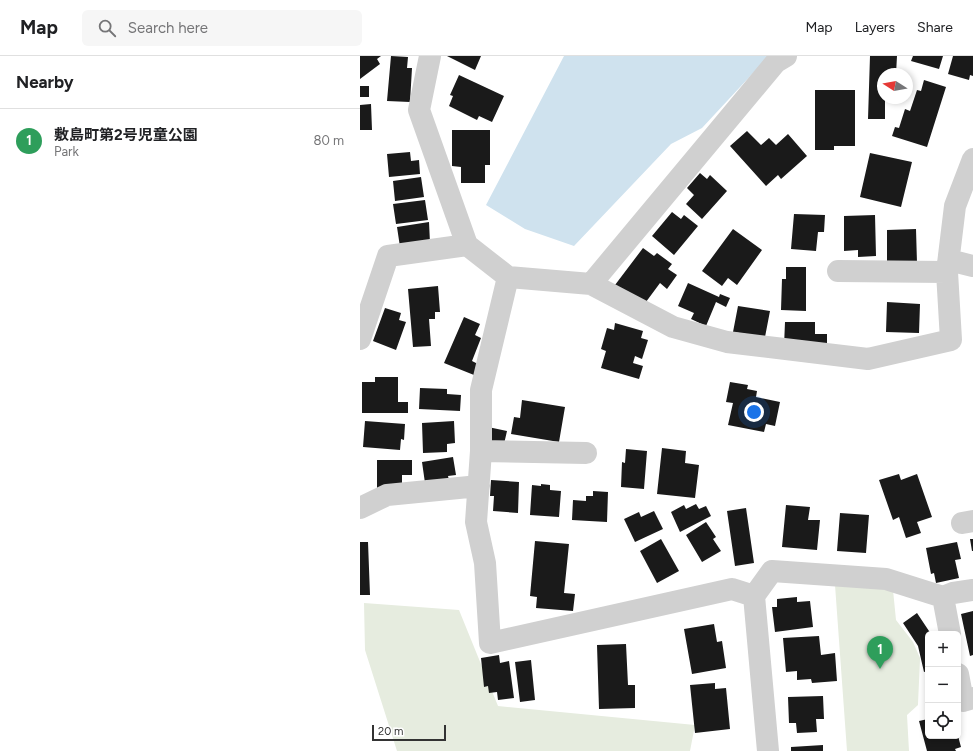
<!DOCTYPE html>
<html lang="en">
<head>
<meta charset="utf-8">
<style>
  body { margin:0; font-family:Figtree,"Noto Sans JP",sans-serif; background:#f6f6f6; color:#202124 }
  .controls { position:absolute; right:12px; bottom:12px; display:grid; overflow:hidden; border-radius:6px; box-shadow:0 2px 6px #0003 }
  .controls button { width:36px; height:36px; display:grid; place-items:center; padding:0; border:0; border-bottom:1px solid #e0e0e0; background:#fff; color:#202124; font:20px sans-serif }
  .compass { position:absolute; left:517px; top:12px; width:36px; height:36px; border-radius:50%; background:#fff; box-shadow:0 2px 6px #0003; rotate:281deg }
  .scale { position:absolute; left:12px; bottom:10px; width:74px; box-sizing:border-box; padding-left:4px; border:2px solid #333; border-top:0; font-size:11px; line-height:14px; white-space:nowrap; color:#333; -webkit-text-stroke:3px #fff; paint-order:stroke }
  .you { position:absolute; left:394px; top:356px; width:14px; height:14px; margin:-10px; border:3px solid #fff; border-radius:50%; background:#1a73e8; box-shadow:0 0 0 6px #1a73e833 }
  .badge { display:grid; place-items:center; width:26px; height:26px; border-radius:50%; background:#b45309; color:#fff; font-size:13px; font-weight:700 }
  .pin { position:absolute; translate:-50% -33px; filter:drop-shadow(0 1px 2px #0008) }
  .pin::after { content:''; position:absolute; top:21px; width:14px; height:12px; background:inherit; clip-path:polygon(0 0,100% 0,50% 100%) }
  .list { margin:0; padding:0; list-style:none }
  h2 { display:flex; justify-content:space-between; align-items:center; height:52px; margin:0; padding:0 16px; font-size:17px }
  h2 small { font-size:13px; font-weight:400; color:#757577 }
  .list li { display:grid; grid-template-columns:26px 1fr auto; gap:12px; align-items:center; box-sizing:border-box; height:64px; padding:0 16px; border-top:1px solid #e0e0e0 }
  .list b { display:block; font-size:15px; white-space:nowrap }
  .list p { margin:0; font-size:13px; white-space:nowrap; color:#757577 }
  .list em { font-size:13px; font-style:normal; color:#757577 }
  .icon { flex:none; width:22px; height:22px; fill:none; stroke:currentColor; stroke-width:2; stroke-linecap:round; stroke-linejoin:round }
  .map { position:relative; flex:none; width:613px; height:695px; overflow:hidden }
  header { display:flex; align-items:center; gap:24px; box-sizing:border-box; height:56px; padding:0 20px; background:#fff; border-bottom:1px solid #e0e0e0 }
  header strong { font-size:19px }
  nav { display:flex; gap:22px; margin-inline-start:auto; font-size:14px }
  .search { width:280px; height:36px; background:#f6f6f6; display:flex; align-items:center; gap:10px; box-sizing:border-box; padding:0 14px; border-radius:6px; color:#757577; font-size:15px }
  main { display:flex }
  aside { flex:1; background:#fff }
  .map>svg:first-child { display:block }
  .green { fill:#e6ecdf }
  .water { fill:#cfe2ee }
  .building { fill:#1a1a1a }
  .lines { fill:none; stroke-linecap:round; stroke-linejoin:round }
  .minor { stroke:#d0d0d0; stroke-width:22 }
</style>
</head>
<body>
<header>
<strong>Map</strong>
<div class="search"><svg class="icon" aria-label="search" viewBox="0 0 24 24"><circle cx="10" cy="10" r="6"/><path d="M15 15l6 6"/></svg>Search here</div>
<nav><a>Map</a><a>Layers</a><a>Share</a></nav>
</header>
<main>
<aside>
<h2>Nearby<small></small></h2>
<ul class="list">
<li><span class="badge" style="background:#2e9e5b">1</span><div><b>敷島町第2号児童公園</b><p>Park</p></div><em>80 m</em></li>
</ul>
</aside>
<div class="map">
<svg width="613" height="695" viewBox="0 0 613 695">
  <rect width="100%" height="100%" fill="#fff"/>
  <path class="green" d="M475,529l58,5 3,30 17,22 7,16 -2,47 -11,10 2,36h-62z
    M4,547l95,7 39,96 197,19 -5,26h-293l-32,-101z"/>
  <path class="water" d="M204,0h205l-67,72 -31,16 -97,102 -49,-17 -39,-24z"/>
  <path class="building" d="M0,0h21l-4,3 3,5 -20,15z
    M31,0l17,1 -1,11h5l-2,34 -23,-1z
    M87,0h34l-6,14z
    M510,0h27l-1,18h-13v24h13v3h-11v18h-17z
    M553,0h30l-4,13 -28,-8z
    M593,0h20v20l-3,-1 -1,5 -21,-6z
    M99,19l45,21 -12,26 -13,-6 -2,4 -28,-14 4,-10 -3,-1z
    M564,24l22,7 -19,60 -35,-11 3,-9 4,1 6,-19 5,2 7,-21 4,1z
    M0,30h9v11h-9z
    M455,34h40v56h-21v4h-19z
    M11,48l1,26h-12v-25z
    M92,74h38v35h-5v18h-24v-16l-9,-1z
    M387,75l14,14 8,-7 7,7 12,-11 19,22 -26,23 -3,-4 -12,11 -36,-40z
    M50,96l1,9 8,-1 1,14 -31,3 -2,-23z
    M510,97l42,9 -11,45 -41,-10z
    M340,117l7,6 3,-4 17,16 -25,28 -16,-15 8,-9 -7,-7z
    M61,121l3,20 -29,4 -2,-20z
    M65,144l3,20 -32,4 -3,-20z
    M312,156l9,7 3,-4 14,11 -24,29 -22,-19z
    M434,158l31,1 -1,17h-6l-2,19 -25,-2z
    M515,159l1,41 -18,1v-7l-14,1v-35z
    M69,166l1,21 -30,4 -3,-20z
    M373,173l29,21 -25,35 -9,-7 -6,8 -20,-15z
    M556,173l1,34h-30v-33z
    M283,192l11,8 3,-3 15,11 -4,5 9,6 -10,14 -7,-6 -17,23 -28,-21z
    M426,211h20v44l-25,-1 1,-31h4z
    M328,227l31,14 1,-3 10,4 -4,9 -10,-5 -10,24 -15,-7 3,-6 -16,-7z
    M78,230l2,26h-5v7h-6l2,27 -18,1 -5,-58z
    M527,246l33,2 -1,29 -33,-1z
    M378,250l32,5 -5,26 -32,-5z
    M25,252l16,5 -2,7 7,2 -10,28 -23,-9z
    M104,261l16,7 -5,11 6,3 -9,23 6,3 -4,11 -30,-12z
    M425,266h30v12h12v13l-43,-1z
    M255,267l28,8 -2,7 7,2 -6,19 -7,-3 -2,7 10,3 -4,13 -38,-11 5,-17 -5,-2 6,-21 7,2z
    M15,321h23v25h10v11h-46v-31h13z
    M370,326l18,3 -1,4 10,2 -1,6 24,5 -5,24 -9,-2 -2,8 -36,-7 5,-22 -7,-1z
    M60,332l27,1v5l14,1 -1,16 -41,-2z
    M162,344l43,7 -6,35 -48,-8 3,-17 6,1z
    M5,365l40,3 -1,16 -3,-1 -1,11 -37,-3z
    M94,365l1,22 -8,1v8l-24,1 -1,-30z
    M128,371l19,4 -3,13 -19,-4z
    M302,392l24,3 -1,12 14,2 -4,33 -38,-4z
    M266,393l21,2 -3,38 -23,-2 1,-25 3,1z
    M93,401l3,18 -8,1 1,4 -24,3 -3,-21z
    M17,404h35v15h-10v9l-25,6z
    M539,418l2,6 16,-6 15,43 -15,5 4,11 -15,5 -7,-21 -6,3 -14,-40z
    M131,424l28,2 -1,31 -25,-2 1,-15h-4z
    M181,428l9,1v5l11,1 -2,26 -29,-2 2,-30 9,1z
    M233,435l15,1 -1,30 -35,-2 1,-20 13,1v-5h7z
    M336,448l3,5 7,-3 5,10 -31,16 -9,-20 13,-7 2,4z
    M426,449l24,2 -2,13h12l-3,30 -35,-3z
    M386,452l8,55 -19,3 -8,-55z
    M294,455l9,18 -28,13 -11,-23 15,-7 2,5z
    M480,457l29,2 -3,38 -29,-2z
    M346,466l10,15 -3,2 8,12 -19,11 -16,-27z
    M301,483l18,32 -22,12 -17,-32z
    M610,483h3v12h-1z
    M175,485l34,3 -5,49 11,1 -2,17 -37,-3 1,-11 -7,-1z
    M0,486h8l2,53h-10z
    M597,486l4,17 -6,1 4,18 -23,5 -2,-10 -3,1 -5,-26z
    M437,541v5l13,-1 3,26 -38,5 -3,-25h5v-8z
    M613,555v44l-3,1 -9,-42z
    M557,557l14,21h-3v37l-4,1 -6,-26 -15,-23z
    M354,568l3,18 5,-1 4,27 -34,6 -8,-45z
    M459,580l2,19 14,-2 2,28 -25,2 -1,-4 -14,1v-9l-11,1 -3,-34z
    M266,588l2,41h7v23l-36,1 -2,-64z
    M139,599l1,8 9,-2 5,37 -16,2 -1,-8 -8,1 -1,-7 -4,1 -3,-29z
    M171,604l4,40 -15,2 -5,-40z
    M355,627v6l11,-1 4,41 -35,4 -5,-48z
    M463,640l1,23h-8l1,13 -20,1 -1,-10h-7l-1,-26z
    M568,663v17h24v2l6,-2 3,11 -6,2 1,2h-29l-8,-30z
    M463,689v6h-32v-4z"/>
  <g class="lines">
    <path class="minor" d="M70,0l-11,54 48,135 41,32 83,7 185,-222 10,-6
      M589,204l24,6
      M478,215l109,1
      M148,221l-27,113v61l-5,71 9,41 5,80 242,-54 22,7 18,-25 114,8 57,18 10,-4 20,-3
      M231,228l82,43 54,15 141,17 83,-19 -4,-68 8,-66 18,-47
      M0,283l28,-83 79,-11
      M121,395l105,2
      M0,452l27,-13 92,-9
      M602,467l11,-2
      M394,540l14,155
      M583,541l7,37
      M598,618l5,27 10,-3"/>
  </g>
</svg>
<div class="controls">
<button>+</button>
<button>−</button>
<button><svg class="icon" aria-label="locate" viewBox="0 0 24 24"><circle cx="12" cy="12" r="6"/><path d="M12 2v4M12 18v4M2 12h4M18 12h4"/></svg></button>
</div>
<svg class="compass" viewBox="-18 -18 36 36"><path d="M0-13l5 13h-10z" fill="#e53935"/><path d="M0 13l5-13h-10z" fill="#757577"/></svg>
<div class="scale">20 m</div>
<div class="you"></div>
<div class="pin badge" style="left:520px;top:613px;background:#2e9e5b">1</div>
</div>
</main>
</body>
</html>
